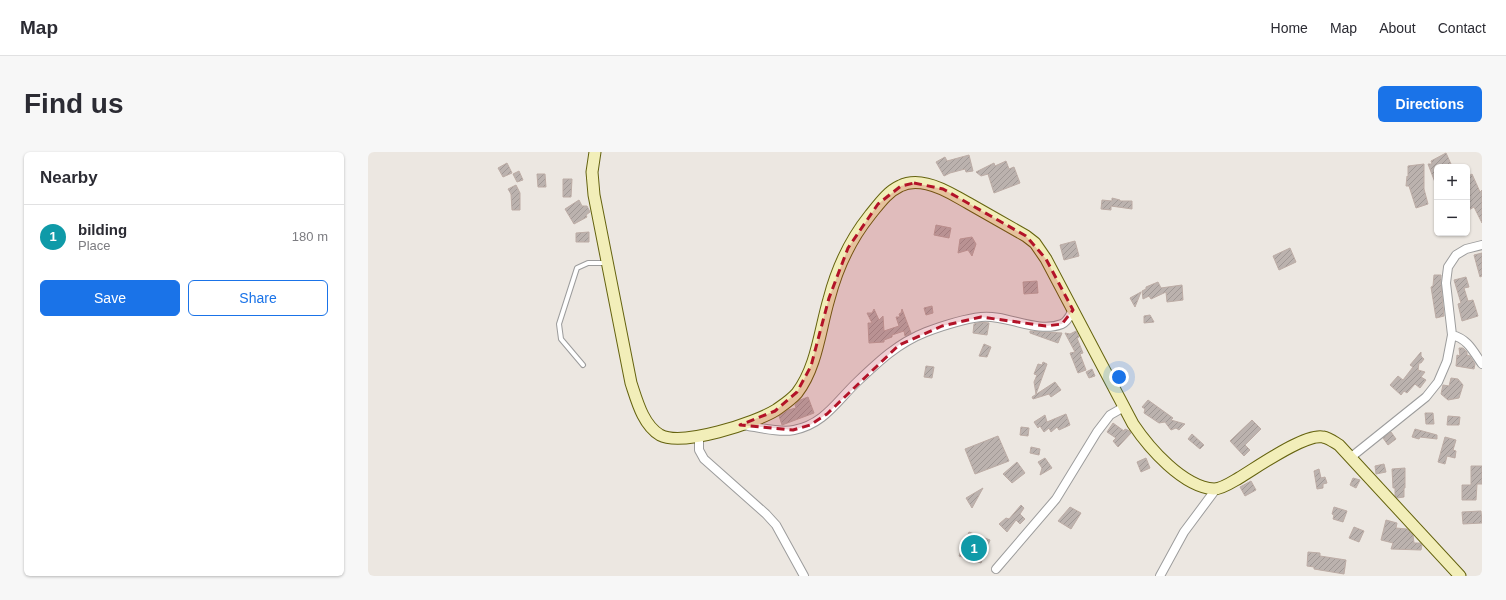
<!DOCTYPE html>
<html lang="en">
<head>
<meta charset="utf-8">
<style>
  body { margin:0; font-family:Arial,sans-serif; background:#f7f7f7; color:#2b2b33 }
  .controls { position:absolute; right:12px; top:12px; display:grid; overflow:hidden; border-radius:6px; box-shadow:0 1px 3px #0004 }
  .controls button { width:36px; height:36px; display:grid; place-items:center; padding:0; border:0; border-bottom:1px solid #e1e1e2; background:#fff; color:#2b2b33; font:20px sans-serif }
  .you { position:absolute; left:751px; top:225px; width:14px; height:14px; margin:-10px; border:3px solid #fff; border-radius:50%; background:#1a73e8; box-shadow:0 0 0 6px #1a73e833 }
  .badge { display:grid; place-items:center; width:26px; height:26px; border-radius:50%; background:#1a73e8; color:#fff; font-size:13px; font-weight:700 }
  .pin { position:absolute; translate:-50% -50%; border:2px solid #fff; box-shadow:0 1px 4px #0006 }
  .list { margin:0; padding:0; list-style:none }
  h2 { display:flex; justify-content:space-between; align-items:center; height:52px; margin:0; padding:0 16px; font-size:17px }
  h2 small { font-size:13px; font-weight:400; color:#7c7c81 }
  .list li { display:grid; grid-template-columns:26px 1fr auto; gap:12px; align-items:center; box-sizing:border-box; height:64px; padding:0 16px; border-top:1px solid #e1e1e2 }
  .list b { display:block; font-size:15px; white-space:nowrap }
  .list p { margin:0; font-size:13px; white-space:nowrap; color:#7c7c81 }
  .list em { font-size:13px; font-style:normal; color:#7c7c81 }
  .actions { display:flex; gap:8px; padding:12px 16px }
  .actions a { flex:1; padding:9px 0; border:1px solid #1a73e8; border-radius:6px; text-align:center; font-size:14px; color:#1a73e8 }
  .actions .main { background:#1a73e8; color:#fff }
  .map { position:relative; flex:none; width:1114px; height:424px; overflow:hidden; border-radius:6px }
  header { display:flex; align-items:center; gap:24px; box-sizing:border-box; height:56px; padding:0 20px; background:#fff; border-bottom:1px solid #e1e1e2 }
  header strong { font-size:19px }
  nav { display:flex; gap:22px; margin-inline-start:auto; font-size:14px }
  .intro { display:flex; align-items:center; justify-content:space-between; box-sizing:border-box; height:96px; padding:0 24px }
  h1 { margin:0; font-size:28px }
  .button { padding:10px 18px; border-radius:6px; background:#1a73e8; color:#fff; font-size:14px; font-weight:700 }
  main { display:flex; gap:24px; padding:0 24px }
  aside { flex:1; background:#fff; border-radius:6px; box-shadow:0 1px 3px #0004 }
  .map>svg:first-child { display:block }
  .building { fill:url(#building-hatch); stroke:#bcaca5 }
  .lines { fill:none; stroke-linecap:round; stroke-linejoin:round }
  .lane-casing { stroke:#9c9c9c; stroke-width:6 }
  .street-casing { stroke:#9c9c9c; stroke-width:10 }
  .secondary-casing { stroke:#65630f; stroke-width:13 }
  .lane { stroke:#fff; stroke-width:4 }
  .street { stroke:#fff; stroke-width:8 }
  .secondary { stroke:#f2eeb9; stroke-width:11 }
  .marked { fill:#b31328; fill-opacity:0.2; stroke:#b31328; stroke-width:3; stroke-dasharray:8 5; stroke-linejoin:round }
</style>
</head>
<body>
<header>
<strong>Map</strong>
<nav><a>Home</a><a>Map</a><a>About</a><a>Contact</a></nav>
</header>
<div class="intro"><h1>Find us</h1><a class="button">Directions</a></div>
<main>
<aside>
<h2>Nearby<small></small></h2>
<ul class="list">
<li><span class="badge" style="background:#0f9aa8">1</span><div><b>bilding</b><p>Place</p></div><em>180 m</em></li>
</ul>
<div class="actions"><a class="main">Save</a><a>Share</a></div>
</aside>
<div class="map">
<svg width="1114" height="424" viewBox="0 0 1114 424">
  <defs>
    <pattern id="building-hatch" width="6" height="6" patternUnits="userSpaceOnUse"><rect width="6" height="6" fill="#bbb2ae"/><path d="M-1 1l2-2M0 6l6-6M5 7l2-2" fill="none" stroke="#a09895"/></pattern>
  </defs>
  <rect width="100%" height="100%" fill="#ece7e1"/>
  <path class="building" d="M1078,1l5,11 -7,3h-7l-1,18 -8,-21h4l-1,-3z
    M601,3l4,16 -7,1 -1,-3 -15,4 -6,3 -8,-14 9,-5 2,4z
    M638,9l3,8 5,-2 6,16 -26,10 -6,-19 -7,2 -5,-4 18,-9 1,3z
    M139,11l5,10 -9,4 -5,-9z
    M1056,12v25l4,15 -12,4 -7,-22h-3l1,-10 1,1v-11z
    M151,19l4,9 -6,2 -4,-8z
    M169,22h8l1,13h-8z
    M1104,22l8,18 2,-2v33l-8,-16 -7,4v-34z
    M195,27h9l-1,18h-8z
    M148,33l4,8v17h-8l-1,-16 -3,-5z
    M744,46l8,2v1h12v8l-21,-3v4l-10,-1 1,-9 10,1z
    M211,48l3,6h5l3,6 -4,3 1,2 -13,7 -9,-15z
    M568,73l15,3 -2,10 -15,-3z
    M221,80v10h-13v-9z
    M604,85l4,7 -4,12 -4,-6 -10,3 2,-14z
    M707,89l4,15 -15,4 -4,-15z
    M922,96l6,14 -17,8 -6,-14z
    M1114,101v23l-2,1 -6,-22z
    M1066,123h7v9l3,32 -8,2 -5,-31 2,-1z
    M1098,125l3,10 -5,1 4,13 5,-1 5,16 -16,5 -4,-17 3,-1 -7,-23z
    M669,129l1,12 -14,1 -1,-12z
    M790,130l3,6 21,-3 1,15 -16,2 -1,-10 -15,7 -2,-3 -6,3 -1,-8 4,-2v-2z
    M773,140l-6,15 -5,-9z
    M564,154l1,7 -7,2 -2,-7z
    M506,157l5,11 4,-4 1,15 15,-5 -3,-9h4l-1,-3 2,-1 1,-4 9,24 -6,3 -1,-5 -12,4v2l-8,3v2l-15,1 -1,-20h4l-5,-10h5z
    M782,163l4,7 -10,1v-7z
    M613,170l8,1 -2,12 -14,-2 1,-9z
    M662,179l12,1 20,1 -4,10 -28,-10z
    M708,179l3,6 -2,1 6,15 -3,1 6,16 -8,3 -8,-20 5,-1 -10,-19 5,1z
    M616,192l7,3 -4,10 -8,-1z
    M1091,196h4l4,4v3l3,1 5,8 -1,5 -18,-3 1,-11 3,1z
    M1053,200v4l3,3 -3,4h-2l-1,7 7,2 -4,5 5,3 -6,8 -5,-4 -8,9 -3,-2 -3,4 -11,-10 8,-9 5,4 10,-13 -3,-2z
    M675,210l4,2 -11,30 -2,-12 3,-7 -3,-1 4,-10 4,1z
    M558,214l8,1 -2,11 -8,-1z
    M724,217l3,7 -6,2 -3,-6z
    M1083,226l7,1 5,6 -4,13 -11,2 -7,-6 2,-9 6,1z
    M687,230l6,8 -10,7 -2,-3 -16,5 -1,-2z
    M440,245l6,16 -32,12 -3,-9 9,-6 8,-2 -1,-3 5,-5z
    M780,248l25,18 -2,2 14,4 -6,6 -3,-2 -5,2 -6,-8 -6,1 -15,-10 1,-4 -3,-2z
    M1057,261h8l1,11h-8z
    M698,262l4,11 -11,5 -2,-3 -6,5 -2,-4 -5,4 -4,-6 -2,2 -4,-6 11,-7 2,7z
    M1080,264l12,1 -1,8h-12z
    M884,268l9,9 -16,16 5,5 -6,6 -14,-15z
    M745,271l11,8 1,-2 5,2 1,2 -13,14 -5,-6 3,-3 -9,-6z
    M653,275l8,1 -1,8 -8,-1z
    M1047,277l22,6v4l-17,-2 -1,2 -7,-2z
    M1023,280l5,7 -8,6 -5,-7z
    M824,282l12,11 -4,4 -12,-10z
    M630,284l11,25 -34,13 -10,-25z
    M1077,285l11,3 -3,10 3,1 -1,7 -8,-2 -2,8 -7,-2z
    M663,295l9,2 -1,6 -9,-2z
    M677,306l7,10 -12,7 2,-7 -4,-6z
    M778,306l4,10 -9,4 -4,-10z
    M649,310l8,11 -13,10 -9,-9z
    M1016,312l2,8 -10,2 -1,-8z
    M1103,314h11v18h-5l-1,16h-14v-15h9z
    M1037,316v20h-1v9l-7,1 -2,-2v-8h-2l-1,-19z
    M951,317l2,9 4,-1 2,6 -4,1v4l-6,1 -3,-18z
    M985,326l7,2 -4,8 -6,-3z
    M883,329l5,9 -11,6 -5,-9z
    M615,336l-11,20 -6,-10z
    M653,353l3,3 -4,6 5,5 -5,5 -4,-4 -9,12 -8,-8 7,-6 3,1z
    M702,355l11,6 -10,16 -13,-8z
    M966,355l13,4 -4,11 -10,-3 1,-4 -2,-1z
    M1113,359l1,12 -19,1 -1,-12z
    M1018,368l11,3 -1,5 11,1 6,6 1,8h6l2,2 -1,5 -30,-1 2,-6 -12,-3z
    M986,375l10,4 -5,11 -10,-4z
    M601,380l21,8 -9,23 -22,-7z
    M940,400l12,1v3l26,4 -2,14 -30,-5v-2l-7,-1z"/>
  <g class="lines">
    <g class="lane-casing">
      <path id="lane" d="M215,213l-22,-26 -2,-15 18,-56 11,-5h19"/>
    </g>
    <g class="street-casing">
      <path id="street" d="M1084,183c16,4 21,16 30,29
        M374,273c15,2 37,8 52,5 30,-6 42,-28 63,-48 22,-21 41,-39 69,-50 16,-6 38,-13 55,-15 25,-3 56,17 81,7 6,-3 8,-9 11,-14
        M331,285v13l5,9 62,55 10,11 28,51
        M982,306l76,-61 12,-15 9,-21 5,-26 -6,-52 2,-16 8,-12 10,-6 16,-4
        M628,417l60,-70 41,-67 13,-17 14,-8
        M792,424l24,-44 32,-43"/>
    </g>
    <g class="secondary-casing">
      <path id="secondary" d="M227,0l-3,20 2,23 37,188c6,18 12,42 29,52 22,12 95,-12 116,-25 7,-5 15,-10 21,-17 20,-26 23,-64 32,-94 8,-31 21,-59 41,-84 9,-11 17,-23 30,-29 8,-4 18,-4 27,-2 15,3 28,12 41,19 19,11 39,22 58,33l9,7 11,16 87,165c16,24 50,63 81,65 8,0 18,-7 25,-11 17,-10 66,-45 84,-41 6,1 11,5 16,8l121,131"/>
    </g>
    <use href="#lane" class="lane"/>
    <use href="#street" class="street"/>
    <use href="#secondary" class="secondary"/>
  </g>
  <path class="marked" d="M546,31l29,6 83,47 20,23 27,51 -11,14 -16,2 -65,-9 -39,9 -43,19 -72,69 -17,11 -17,5 -53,-5 35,-14 22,-19 14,-26 18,-68 19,-50 30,-44 23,-18z"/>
</svg>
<div class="controls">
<button>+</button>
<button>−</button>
</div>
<div class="you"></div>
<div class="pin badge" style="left:606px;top:396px;background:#0f9aa8">1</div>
</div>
</main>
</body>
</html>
